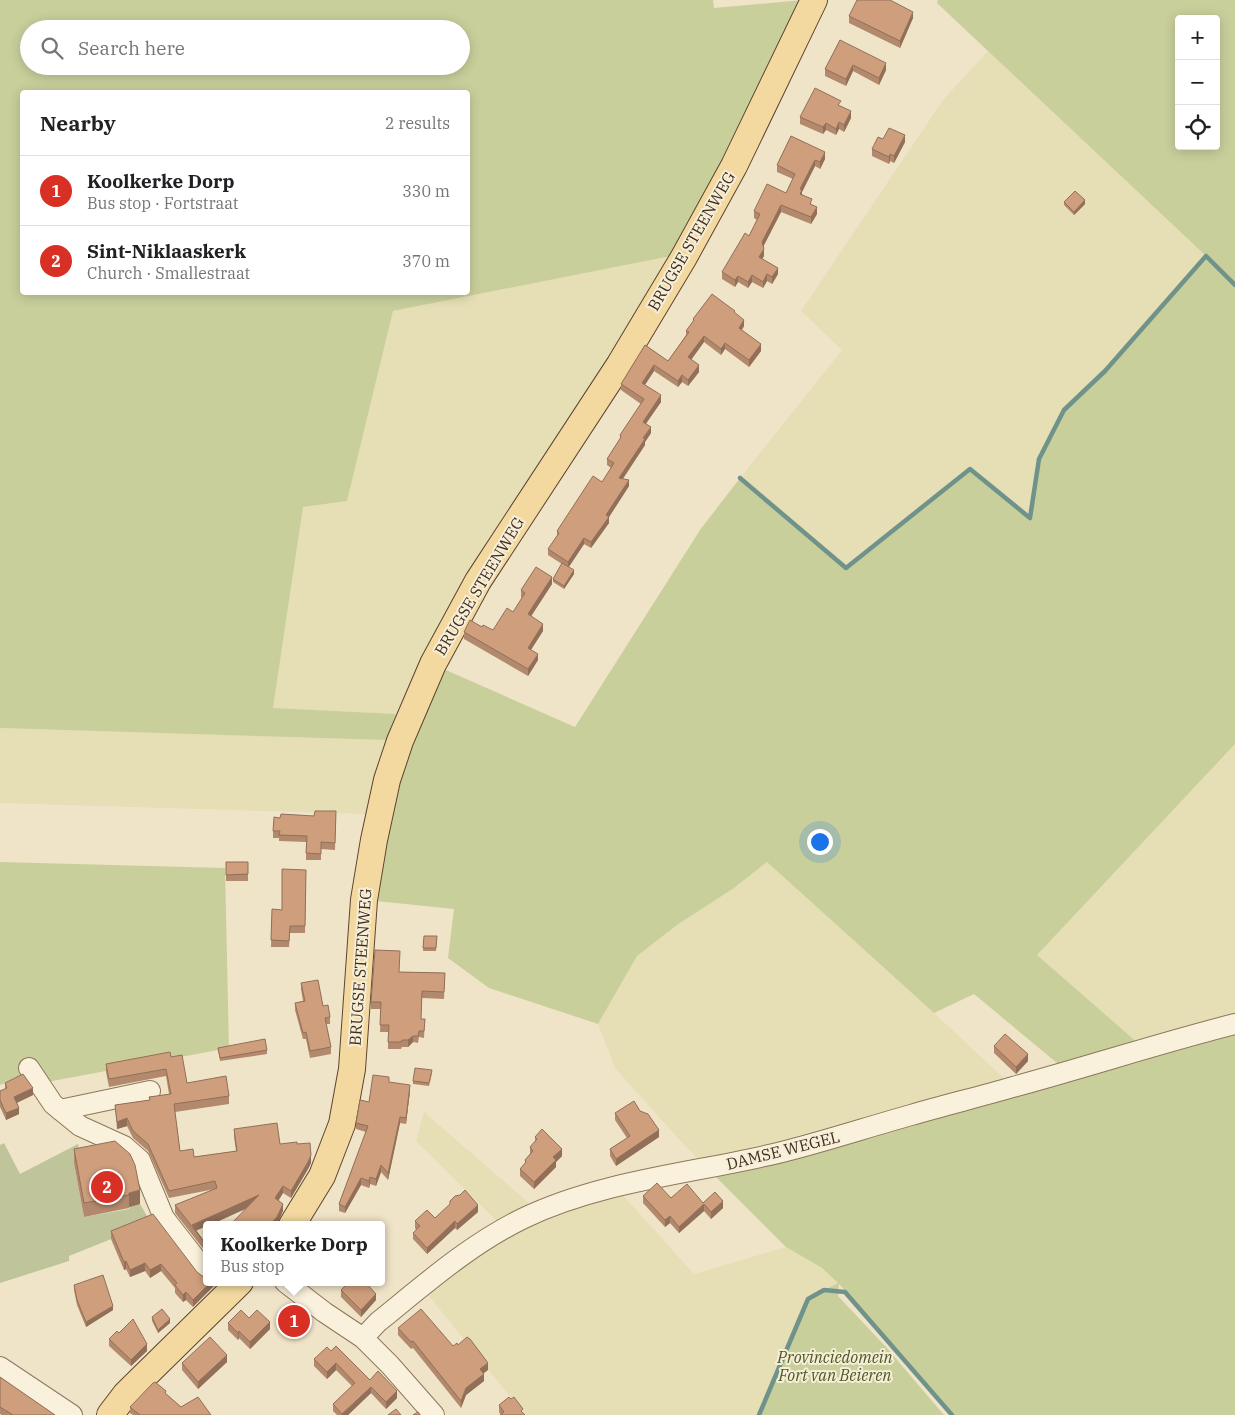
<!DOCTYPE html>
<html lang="en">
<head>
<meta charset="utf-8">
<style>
  body { margin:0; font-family:"IBM Plex Serif",serif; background:#f6f6f6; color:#202124 }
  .controls { position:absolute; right:15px; top:15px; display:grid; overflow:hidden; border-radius:5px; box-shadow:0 2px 12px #0003 }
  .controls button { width:45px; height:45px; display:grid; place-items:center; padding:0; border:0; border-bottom:1px solid #e0e0e0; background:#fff; color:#202124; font:25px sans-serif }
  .you { position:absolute; left:819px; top:841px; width:18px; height:18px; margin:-12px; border:4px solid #fff; border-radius:50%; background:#1a73e8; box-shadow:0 0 0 8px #1a73e833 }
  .badge { display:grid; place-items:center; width:32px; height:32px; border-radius:50%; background:#d93025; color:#fff; font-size:16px; font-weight:700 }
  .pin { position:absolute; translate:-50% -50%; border:2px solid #fff; box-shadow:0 1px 5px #0006 }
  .popup { position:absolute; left:203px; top:1221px; width:182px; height:65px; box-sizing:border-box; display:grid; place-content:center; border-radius:5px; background:#fff; filter:drop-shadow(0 1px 4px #0005); font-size:16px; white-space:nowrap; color:#757577 }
  .popup b { font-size:19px; color:#202124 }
  .popup::after { content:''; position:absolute; left:50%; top:100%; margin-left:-10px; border:10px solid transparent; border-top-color:#fff }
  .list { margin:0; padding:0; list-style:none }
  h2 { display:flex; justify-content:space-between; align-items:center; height:65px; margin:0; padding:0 20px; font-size:21px }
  h2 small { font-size:16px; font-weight:400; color:#757577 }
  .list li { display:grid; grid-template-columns:32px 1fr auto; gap:15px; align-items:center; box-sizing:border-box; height:70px; padding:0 20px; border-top:1px solid #e0e0e0 }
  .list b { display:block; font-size:19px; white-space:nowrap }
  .list p { margin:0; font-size:16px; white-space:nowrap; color:#757577 }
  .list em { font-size:16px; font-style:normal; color:#757577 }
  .icon { flex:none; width:28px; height:28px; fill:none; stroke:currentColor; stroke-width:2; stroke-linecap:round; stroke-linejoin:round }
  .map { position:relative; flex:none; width:1235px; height:1415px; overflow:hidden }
  .search { position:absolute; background:#fff; box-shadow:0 2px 12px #0003; left:20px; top:20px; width:450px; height:55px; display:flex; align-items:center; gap:12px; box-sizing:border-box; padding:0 18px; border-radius:28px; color:#757577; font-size:19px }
  .panel { position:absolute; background:#fff; box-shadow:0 2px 12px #0003; left:20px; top:90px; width:450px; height:205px; border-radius:5px }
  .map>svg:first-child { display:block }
  .farmland { fill:#e6deb5 }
  .green { fill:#c9cf9b; fill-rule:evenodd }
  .cemetery { fill:#bfc49a }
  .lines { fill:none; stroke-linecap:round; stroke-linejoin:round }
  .stream { stroke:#6f938a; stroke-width:4.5 }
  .minor-casing { stroke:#8d765c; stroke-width:22 }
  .major-casing { stroke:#5b4430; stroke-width:28 }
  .minor { stroke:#faf1dc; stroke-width:20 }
  .major { stroke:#f3d9a0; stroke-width:26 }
  .wall { fill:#b2896c }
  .shaded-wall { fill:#916f58 }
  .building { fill:#cf9f7d; stroke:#916f58 }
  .labels { text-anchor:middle; stroke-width:4; stroke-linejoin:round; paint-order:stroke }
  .street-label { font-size:16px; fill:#3d2e20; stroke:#f7eed8 }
  .park-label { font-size:16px; font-style:italic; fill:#4d5a26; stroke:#f7eed8 }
</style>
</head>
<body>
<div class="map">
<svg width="1235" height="1415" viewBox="0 0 1235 1415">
  <rect width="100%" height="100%" fill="#f0e4c8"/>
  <path class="farmland" d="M988,51l218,205 -101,115 -41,39 -25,49 -9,59 -60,-49 -124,99 -106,-90 102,-128 -41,-39 142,-211z
    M676,255l-254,405 -26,54 -123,-6 30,-201 44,-6 46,-190z
    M0,728l386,12 -9,29 -11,45 -366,-11z
    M1235,744v275l-96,25 -103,-89z
    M767,862l167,151 76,71 -309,78 -26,-27 -60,-67 -17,-44 39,-68 40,-31 57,-37z
    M424,1112l106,92 -33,17 -81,-80z
    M620,1192l74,82 92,-27 36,21 16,15 -30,17 -49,115h-234l-100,-124 102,-68z"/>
  <path class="green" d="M0,0h713l1,8 89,-8 -127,255 -283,56 -46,190 -44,6 -30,201 123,6 -10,26 -386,-12zM29,29h432v37h-432zM22,92h446v200h-446z
    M938,0h297v744l-198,211 102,89 -76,24 -89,-74 -40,19 -167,-151 -33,26 -57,37 -40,31 -39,68 -109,-36 -41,-30 6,-49 -78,-8 7,-71 56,-163 136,60 125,-197 40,-52 106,89 124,-98 60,48 9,-58 25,-49 41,-39 101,-115 -269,-253zM1179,19h37v127h-37z
    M0,862l225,6 4,180 -182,34 -16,-10 -31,13z
    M1235,1028v387h-283l-113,-131 -1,12 48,51 58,68h-185l49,-116 30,-16 -16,-15 -36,-21 -73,-73z"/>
  <path class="cemetery" d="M4,1143l16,31 58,-30 5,18 -9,1 10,54 45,-8 1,-3 10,-2 11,19 -82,33v5l-69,22v-138z"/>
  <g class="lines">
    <path class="stream" d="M740,478l106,90 124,-99 60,49 9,-59 25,-49 41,-39 101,-115 29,29
      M759,1415l49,-116 16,-9 21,2 107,123"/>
    <g class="minor-casing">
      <path id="minor" d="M29,1068l24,36 27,22 44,20 16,14 24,58 42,54
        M60,1110l90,-19
        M285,1282l39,30 39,26 27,27 44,50
        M363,1338l15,-16c46,-37 92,-78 146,-104 79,-38 173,-45 258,-66 44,-11 86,-25 129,-37 34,-10 68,-18 102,-28 74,-20 147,-44 222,-63
        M0,1367l72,48"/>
    </g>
    <g class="major-casing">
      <path id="major" d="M292,1225l30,-49 20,-52 10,-55 12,-169 10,-60 13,-60 13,-39 33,-77 45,-83 142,-217 64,-107 50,-91 80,-166
        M110,1415l16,-21 114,-112"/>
    </g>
    <use href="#minor" class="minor"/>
    <use href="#major" class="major"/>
  </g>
  <path class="wall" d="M849,16l64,2 -13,30 -51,-25z
    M840,40l46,30 -7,15 -26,-14 -7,15 -21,-10v-7z
    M841,106l10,12 -7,14 -5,-3 -3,6 -10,-5 -3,4 -23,-10v-7z
    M791,136l34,23 -5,10 -5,-3 -13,26v2l10,11 5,9 -6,10 -30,-12 -18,35 1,9 -2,3 16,15 -6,10 -5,-3 -4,7 -11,-6 -4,6 -10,-6 -3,5 -13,-8v-7l27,-36 8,-16 -3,-2v-7l32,-18 7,-14 -16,-7v-7z
    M883,139l22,3 -11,21 -4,-2 -1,3 -17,-8v-7z
    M1064,202l21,2 -11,11 -10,-10z
    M735,313l9,13 -2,4 19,21 -12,16 -24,-18 -4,6 -17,-13 -13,18 8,12 -11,14 -6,-4 -4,5 -24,-16 -9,14 16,17 -15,21 5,10 -6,9v3l-22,34 6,7 -20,31v6l-18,25 -7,-4 -15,23 5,7 -10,15 -11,-7v-3l9,-15 -14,-9v-6l9,-13v-5l45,-49 9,-14 -4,-3v-6l13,-20v-4l21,-31 -20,-14v-6l24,-39 23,16 18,-26v-4l7,-9v-3z
    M552,584l-21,32 12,15 -12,19 7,10 -10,16 -64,-37v-7l29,-2 20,-18 9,-14 -1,-1v-7z
    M336,811l-1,39 -14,-1v11h-15v-18l-27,-1v-3h-6v-7l7,-13 34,-2z
    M226,862h22v19h-22z
    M306,870l-1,63h-15l-1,14h-18l1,-38 10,1z
    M424,936h13l-1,15h-13z
    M399,972l46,1 -1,26 -22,-1 -1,21h4l-1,19 -5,-1 -1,6 -5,-1 -5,5h-6l-1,2h-13v-17h-8l1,-23h-10v-7z
    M301,983l22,23 7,11v7h-4l5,23v7l-21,4 -4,-19h-3l-8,-29v-7l8,-2 -2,-12z
    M994,1046l34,15 -12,13 -22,-21z
    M218,1048l49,2v4l-47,7z
    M171,1057l16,26 42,13v8l-54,8 5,39 14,6 42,-6 -2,-14v-8l46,15h17l14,19 -3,6 -17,29 -8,-5 -4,7 4,11 -37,-3 -36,17h-4v1l-10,5 9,12v8l-30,-38v-8l40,-16 -46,9 -21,-47 -15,-13 -6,-12 -10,3 -2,-24 34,-5v-3l20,-3 -3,-18 -57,11 -3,-15v-8z
    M432,1073l-3,13 -16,-2v-3z
    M389,1082l21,9 -4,33 -6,-1 -12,57 -7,-8 -5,14 -6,-2 -1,4 -8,-3 -16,28 -6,-2v-7l27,-72 -10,-3v-6l13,-21z
    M5,1083l28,12 -16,8 2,11 -13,6 -6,-13v-16l5,-2z
    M640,1111l19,26 -43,29 -6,-10v-7l17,-11 -12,-18v-7z
    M535,1137l27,19 -6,6v5l-22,22 -14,-13v-7l5,-5v-4l5,-6v-7l5,-5z
    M74,1149l66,55 -11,3v1l-45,9 -10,-54z
    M643,1196l28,2 32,5 20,5 -12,11 -7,-8 -25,22 -9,-10 -5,4 -22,-24z
    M478,1212l-21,18 -2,-2 -28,26 -14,-15v-6l3,-3 -1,-2v-7z
    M111,1231l86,41 5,4 -9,31 -7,-7 -3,2 -8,-9v-5l-14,-17 -11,7 -5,-7 -15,6 -4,-8 -2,1 -13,-31z
    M370,1282v2l-2,2 8,14 -15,17 -20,-20v-7z
    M74,1285l39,25 -27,17 -9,-22 -3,-15z
    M152,1317l18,6 -12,10 -6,-12z
    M249,1318l21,11 -20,20 -11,-11 -1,2 -10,-10v-7z
    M398,1328l55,18 35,24 -5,3 1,8 -18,14 -5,13 -48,-60 -2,1 -13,-14z
    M109,1339l38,12 -16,15 -22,-20z
    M331,1351l39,29 27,18 -11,11 -15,-16 -23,22h-11l-4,-4v-7l19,-18 -16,-16 -9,9 -13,-13v-7z
    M227,1362l-29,27 -16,-19v-7z
    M0,1377l55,38h-53l-2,-1z
    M166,1394l15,13 30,8h-78l-3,-2v-6z
    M499,1405l24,8 -22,2 -2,-3z"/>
  <path class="shaded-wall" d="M913,12v6l-13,30v-7z
    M886,63v7l-7,15v-7z
    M853,65v6l-7,15v-7z
    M851,111v7l-7,14v-7z
    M839,122v7l-3,6v-6z
    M826,123v7l-3,4v-7z
    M905,135v7l-11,21v-7z
    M825,152v7l-5,10v-7z
    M890,154v7l-1,3v-7z
    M815,160v6l-13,26v4l-2,4v-11z
    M1085,200v4l-11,11v-3z
    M781,205v7l-19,37v-7z
    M817,207v7l-6,10v-7z
    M764,249v7l-5,8v-7z
    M778,268v6l-6,10v-7z
    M767,274v7l-4,7v-6z
    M752,275v7l-4,6v-6z
    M738,276v6l-3,5v-7z
    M744,320v6l-5,8v-6z
    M704,336v6l-16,22v-7z
    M725,343v6l-4,6v-6z
    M761,344v7l-12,16v-7z
    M654,365v6l-12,18v-6z
    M699,365v7l-11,14v-6z
    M682,375v7l-4,5v-6z
    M661,395v7l-18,26v-6z
    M651,427v6l-6,9v3l-26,39v-6z
    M629,480v6l-20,31v6l-18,25v-6l15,-27z
    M584,538v6l-16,24v-6z
    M574,570v4l-10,15v-3z
    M552,577v7l-24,37v-7z
    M543,624v7l-15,23v-6z
    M538,654v6l-10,16v-7z
    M413,1036v6l-5,5v-7z
    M1028,1054v7l-12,13v-7z
    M410,1085v6l-4,33v-6z
    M33,1088v7l-19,9v-7z
    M19,1108v6l-13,6v-7z
    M400,1117v6l-12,57v-7z
    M127,1118v8l-10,3v-7z
    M659,1130v7l-43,29v-7z
    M562,1149v7l-6,6v5l-22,22v-7l19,-25z
    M311,1155v8l-3,6 -17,29v-7z
    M381,1165v7l-5,14v-7z
    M370,1177v7l-1,4v-7z
    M361,1178v7l-16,28v-6z
    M283,1186v7l-8,12v-7z
    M140,1190v14l-11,3v-14z
    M259,1195v8l-49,22h-4v1l-11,5 -3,-6z
    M723,1201v7l-12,11v-7z
    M283,1204v7l-6,14h-8z
    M704,1204v7l-25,22v-6z
    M478,1205v7l-21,18v-6z
    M670,1216v7l-5,4v-7z
    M455,1221v7l-28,26v-6z
    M126,1261v8l-2,1v-8z
    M145,1263v8l-15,6v-7z
    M161,1264v7l-11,7v-8z
    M211,1282h7l-25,25v-7z
    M365,1282h5v2l-5,5z
    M186,1292v8l-3,2v-7z
    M376,1294v6l-15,17v-7z
    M113,1306v4l-27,17v-5z
    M170,1319v4l-12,10v-3z
    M270,1322v7l-20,20v-7z
    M239,1331v7l-1,2v-7z
    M147,1344v7l-16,15v-6z
    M227,1355v7l-29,27v-7z
    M336,1363v7l-9,9v-7z
    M488,1363v7l-8,6v-7z
    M484,1374v7l-18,14 -5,13v-7l5,-13z
    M371,1387v6l-23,22h-6v-1z
    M397,1391v7l-11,11v-7z"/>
  <path class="building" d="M857,0h33l23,12 -13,29 -51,-25z
    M840,40l46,23 -7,15 -26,-13 -7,14 -21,-10z
    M815,88l26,13 -3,4 13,6 -7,14 -5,-3 -3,7 -10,-6 -3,4 -23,-10z
    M889,128l16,7 -11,21 -4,-2 -1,3 -17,-8 6,-12 5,2z
    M791,136l34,16 -5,10 -5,-2 -15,29 2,1 -2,4 12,5 -2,5 7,3 -6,10 -30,-12 -19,37 2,7 -5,8 19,11 -6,9 -5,-3 -4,8 -11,-7 -4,7 -10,-6 -3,4 -13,-8 23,-39 4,3 11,-22 -6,-3 13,-27 19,9 9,-19 -18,-9z
    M1075,191l10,9 -11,12 -10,-10z
    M712,294l23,17 -1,1 10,8 -5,8 22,16 -12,16 -24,-17 -4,6 -17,-13 -16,21 11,8 -11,15 -6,-5 -4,6 -24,-16 -12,18 19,12 -18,27 8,5 -8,11 2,1 -26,39 10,2 -23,35 3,2 -18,25 -7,-4 -16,24 -20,-13 11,-16 -2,-2 36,-55 9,6 12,-19 -7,-4 14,-22 -1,-2 24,-36 -23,-15 24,-39 23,16 21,-29 -3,-1 8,-11 -1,-1z
    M562,563l12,7 -10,16 -11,-7z
    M536,567l16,10 -24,37 15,10 -15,24 10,6 -10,15 -64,-37 6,-12 12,7 1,-2 10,5 14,-22 6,4 12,-19 -4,-3z
    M315,811h21l-1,32 -14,-1v12l-15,-1 1,-17 -28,-1 1,-4h-7l1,-14 6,1 1,-4 33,2z
    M226,862h22v12l-22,1z
    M282,869l24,1 -1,56h-15l-1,15 -18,-1 1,-31 10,1z
    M424,936h13l-1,12h-13z
    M375,950l25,1 -1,21 46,1 -1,19 -22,-1 -1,28h4l-1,12h-5l-1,5h-5l-5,4h-6l-1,2h-13l1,-17h-9l1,-23h-10z
    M318,980l5,26 5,-1 2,12 -5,1 6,29 -21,4 -4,-19 -3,1 -8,-30 10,-2 -4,-18z
    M1005,1034l23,20 -12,13 -22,-21z
    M265,1039l2,11 -47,8 -2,-10z
    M170,1052l1,5 11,-2 5,28 39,-7 3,20 -55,8 6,47 13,-2 1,8 43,-6 -3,-22 43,-6 3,21 17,-2v2l13,-1 1,12 -3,7 -17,29 -8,-5 -8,12 8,6 -6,13 -8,8h-39l29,-30 -67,30 13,18 -30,-38 42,-17 -2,-7 -46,10 -21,-47 -15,-13 -6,-13 -10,4 -2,-17 35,-5 -1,-3 22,-3 -5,-25 -57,10 -3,-15z
    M415,1068l17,2 -3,13 -16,-2z
    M23,1074l10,14 -19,9 5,11 -13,5 -6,-13v-9l7,-3 -2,-5z
    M373,1075l16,2v5l21,3 -4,33 -6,-1 -12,56 -7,-8 -5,14 -6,-2 -1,4 -8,-3 -16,29 -6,-3 29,-78 -12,-3 4,-23 9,2z
    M634,1101l6,10 8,3 11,16 -43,29 -6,-10 20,-13 -15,-23z
    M542,1129l20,20 -9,8 3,3 -22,22 -14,-13 6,-7 -1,-2 8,-9 -3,-4 7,-8 -2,-2z
    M115,1141l15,13 5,11 5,25 -11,3v2l-45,8 -10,-54z
    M657,1183l14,15 16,-14 16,19 12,-11 8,9 -12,11 -7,-8 -25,23 -9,-11 -5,4 -22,-24z
    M465,1190l13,15 -21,19 -2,-3 -28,27 -14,-15 7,-7 -5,-5 12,-11 8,8 15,-14v-3l5,-5 5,-1z
    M153,1214l44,58 5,4h4v6h5l-18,18 -7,-8 -3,3 -8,-10 2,-2 -16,-19 -11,6 -5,-7 -15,7 -4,-9 -2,1 -13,-31z
    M103,1275l10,31 -27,16 -9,-22 -3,-15z
    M349,1282h16l11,12 -15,16 -20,-20z
    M162,1309l8,10 -12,11 -6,-13z
    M421,1309l32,37 4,-3 1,2 9,-8 3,2 18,24 -8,6 4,5 -18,14 -5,13 -48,-60 -2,1 -13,-14z
    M241,1310l8,8 8,-8 13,12 -20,20 -11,-11 -1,2 -10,-10z
    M133,1319l14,25 -16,16 -22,-21 8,-8 2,2z
    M210,1337l17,18 -29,27 -16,-19z
    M336,1346l34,34 8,-9 19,20 -11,11 -15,-15 -29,27 -9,-10 22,-21 -19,-20 -9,9 -13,-13 13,-12 4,4z
    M0,1377l55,38h-42l-13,-8z
    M155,1382l11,9 -1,2 16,14 17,-10 13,18h-71l-10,-8 23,-24z
    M509,1397l2,2 3,-2 9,12 -2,2 4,4h-25l4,-3 -5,-7z
    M396,1409l5,6h-13z
    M418,1412l2,3h-7z"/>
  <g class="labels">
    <g class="street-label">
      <text transform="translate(691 241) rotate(-60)" y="6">BRUGSE STEENWEG</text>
      <text transform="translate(479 586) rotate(-59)" y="6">BRUGSE STEENWEG</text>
      <text transform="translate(360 967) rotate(-86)" y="6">BRUGSE STEENWEG</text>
      <text transform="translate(783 1150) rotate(-14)" y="6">DAMSE WEGEL</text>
    </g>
    <g class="park-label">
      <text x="835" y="1363">Provinciedomein<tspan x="835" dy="18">Fort van Beieren</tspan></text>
    </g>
  </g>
</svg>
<div class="controls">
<button>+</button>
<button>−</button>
<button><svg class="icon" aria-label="locate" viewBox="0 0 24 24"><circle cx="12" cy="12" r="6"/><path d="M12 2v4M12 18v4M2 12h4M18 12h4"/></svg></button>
</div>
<div class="you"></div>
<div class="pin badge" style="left:294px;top:1321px">1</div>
<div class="popup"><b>Koolkerke Dorp</b>Bus stop</div>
<div class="pin badge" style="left:107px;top:1187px">2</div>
<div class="search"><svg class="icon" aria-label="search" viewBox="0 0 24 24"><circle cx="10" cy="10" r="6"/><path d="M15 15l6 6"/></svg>Search here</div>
<section class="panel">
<h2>Nearby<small>2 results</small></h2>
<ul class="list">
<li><span class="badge">1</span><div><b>Koolkerke Dorp</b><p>Bus stop · Fortstraat</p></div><em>330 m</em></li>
<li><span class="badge">2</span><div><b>Sint-Niklaaskerk</b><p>Church · Smallestraat</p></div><em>370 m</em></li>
</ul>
</section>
</div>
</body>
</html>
